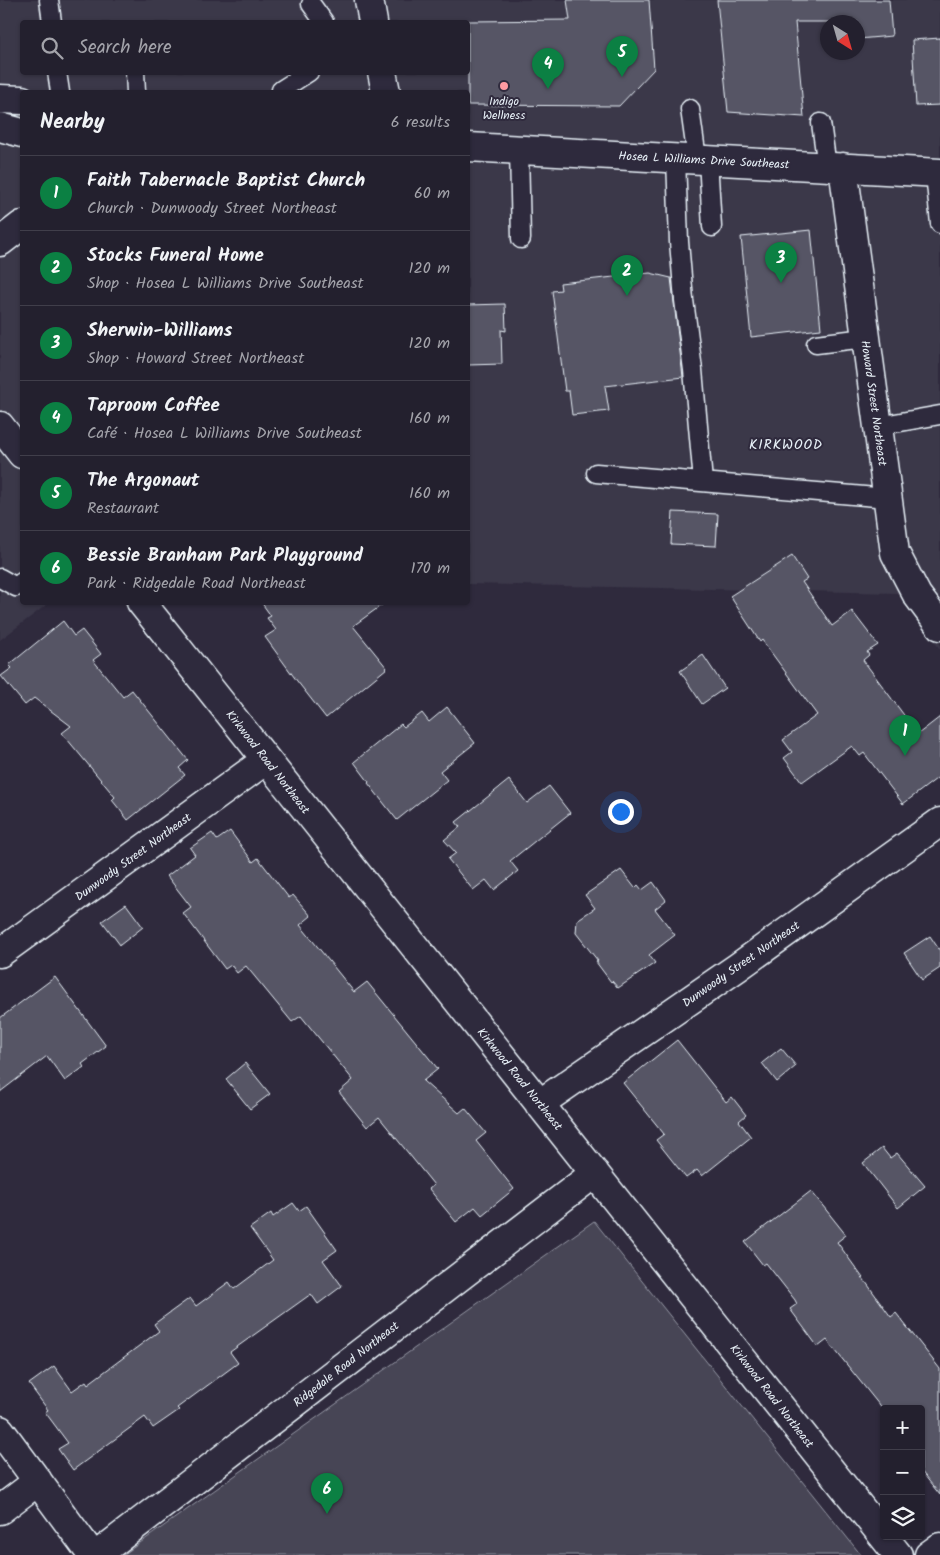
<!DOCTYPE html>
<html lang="en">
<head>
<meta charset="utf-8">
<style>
  body { margin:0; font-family:Kalam,sans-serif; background:#2b2836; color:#f1f3f6 }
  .controls { position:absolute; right:15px; bottom:15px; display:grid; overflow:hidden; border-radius:5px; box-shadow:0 1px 4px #0004 }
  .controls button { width:45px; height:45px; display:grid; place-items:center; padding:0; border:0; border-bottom:1px solid #403e4a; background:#23202e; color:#f1f3f6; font:25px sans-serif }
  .compass { position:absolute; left:820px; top:15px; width:45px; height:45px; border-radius:50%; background:#23202e; box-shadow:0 1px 4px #0004; rotate:143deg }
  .you { position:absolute; left:620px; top:811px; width:18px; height:18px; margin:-12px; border:4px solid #fff; border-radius:50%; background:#1a73e8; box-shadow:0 0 0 8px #1a73e833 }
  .badge { display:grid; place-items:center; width:32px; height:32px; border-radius:50%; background:#0b8043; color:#fff; font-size:16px; font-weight:700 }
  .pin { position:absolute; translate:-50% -41px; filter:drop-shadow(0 1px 2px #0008) }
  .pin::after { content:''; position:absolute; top:26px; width:18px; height:15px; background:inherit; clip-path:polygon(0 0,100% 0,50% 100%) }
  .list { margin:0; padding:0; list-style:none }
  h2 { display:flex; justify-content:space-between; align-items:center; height:65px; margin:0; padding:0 20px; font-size:21px }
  h2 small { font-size:16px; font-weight:400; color:#a3a3aa }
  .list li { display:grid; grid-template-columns:32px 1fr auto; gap:15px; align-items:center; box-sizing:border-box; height:75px; padding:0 20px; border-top:1px solid #403e4a }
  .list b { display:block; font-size:19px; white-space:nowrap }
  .list p { margin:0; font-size:16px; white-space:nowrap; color:#a3a3aa }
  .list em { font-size:16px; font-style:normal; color:#a3a3aa }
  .icon { flex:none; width:28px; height:28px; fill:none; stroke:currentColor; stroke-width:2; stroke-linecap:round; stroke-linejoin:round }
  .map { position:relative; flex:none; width:940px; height:1555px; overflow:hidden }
  .search { position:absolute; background:#23202e; box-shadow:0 1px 4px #0004; left:20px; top:20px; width:450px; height:55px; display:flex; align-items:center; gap:12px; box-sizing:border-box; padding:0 18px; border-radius:5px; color:#a3a3aa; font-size:19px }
  .panel { position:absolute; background:#23202e; box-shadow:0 1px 4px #0004; left:20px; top:90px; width:450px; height:515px; border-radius:5px }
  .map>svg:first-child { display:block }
  .built { fill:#3b3749; fill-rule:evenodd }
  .green { fill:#464455; stroke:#979aa6 }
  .building { fill:#575565; stroke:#e8f1f8 }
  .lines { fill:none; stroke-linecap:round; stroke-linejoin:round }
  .service-casing { stroke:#e8f1f8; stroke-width:21 }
  .minor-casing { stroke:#e8f1f8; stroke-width:31 }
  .tertiary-casing { stroke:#e8f1f8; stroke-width:31 }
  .service { stroke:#2f2a3d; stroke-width:18 }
  .minor { stroke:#2f2a3d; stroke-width:28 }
  .tertiary { stroke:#2f2a3d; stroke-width:28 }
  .poi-dot { fill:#ff9aa2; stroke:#2f2a3d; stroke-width:2 }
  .labels { text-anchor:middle; stroke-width:4; stroke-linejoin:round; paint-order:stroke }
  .poi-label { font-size:12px; fill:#e8f1f8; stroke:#2f2a3d }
  .street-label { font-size:12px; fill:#e8f1f8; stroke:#2f2a3d }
  .neighbourhood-label { font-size:14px; letter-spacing:1px; fill:#e8f1f8; stroke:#2f2a3d }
</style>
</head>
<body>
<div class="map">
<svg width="940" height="1555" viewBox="0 0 940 1555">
  <rect width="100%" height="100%" fill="#2f2a3d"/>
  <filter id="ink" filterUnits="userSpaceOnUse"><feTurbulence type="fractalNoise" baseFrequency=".02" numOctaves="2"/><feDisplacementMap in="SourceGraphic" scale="10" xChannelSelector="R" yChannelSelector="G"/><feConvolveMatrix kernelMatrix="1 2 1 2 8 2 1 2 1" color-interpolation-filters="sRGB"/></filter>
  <g filter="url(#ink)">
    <path class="built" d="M0,0h940v649l-43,-56 -429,-9v-492h-446v510l27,1 -49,37zM22,22h446v50h-446zM828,22h30v30h-30z"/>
    <path class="green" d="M594,1221l267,334h-738z"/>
    <path class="building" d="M567,0h82l5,69 -35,37 -151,-1v-84l102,-1z
      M717,0h172l3,36 -34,3v-17h-63l9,95 -76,-5z
      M940,38v67l-24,1 -4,-66z
      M811,230l10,99 -70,8 -10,-100z
      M650,273l21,5 12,99 -78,9 4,25 -37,4 -3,-24h-4l-13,-100 9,-1 -1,-7z
      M505,304l1,27 -5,-1 1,34 -34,1v-60z
      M673,512l45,2 -2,32 -45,-2z
      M792,556l15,23 -5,3 30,44 20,-15 26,34 -11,7 2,3 -6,5 55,74 22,-17v59l-37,28 -39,-51 -4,3 -8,-10 -50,36 -18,-24 8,-6 -9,-12 34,-25 -55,-75 -2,2 -30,-46z
      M261,602h125l-33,24 34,42 -61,50 -29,-37 -32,-44 11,-7 -9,-12 4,-2z
      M63,621l11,15 8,-6 19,24 -8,6 30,37 9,-7 56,70 -9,8 6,7 -57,45 -16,-20 3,-3 -53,-64 9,-7 -37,-28 -9,7 -24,-29 11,-8 -3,-3z
      M703,655l22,33 -23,16 -22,-33z
      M447,707l28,36 -35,28 7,9 -50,40 -29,-37 1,-1 -15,-20 47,-38 3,3 18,-14 7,9z
      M509,780l18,23 22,-17 21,27 -60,48 8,10 -24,19 -8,-10 -13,10 -25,-31 8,-6 -12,-13 16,-13 -4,-5z
      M230,831l23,31 5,-4 31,40 4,-3 18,21 -11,9 54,67 13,-10 71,87 -15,12 36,32 6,-5 21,25 -10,8 38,48 -32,26 -7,-8 -19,15 -27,-33 5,-4 -55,-68 -12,10 -28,-35 14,-12 -52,-64 -9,6 -46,-56 -9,7 -6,-8 -6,4 -42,-56 8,-6 -24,-31 28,-21 -5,-7 22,-15 5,7z
      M621,870l14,18 3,-3 4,5 11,-8 13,18 -11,9 20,26 -26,20 6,8 -37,25 -6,-7 -1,1 -15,-20 2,-1 -22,-28 1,-13 18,-12 -10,-13z
      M126,904l17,23 -23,18 -18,-24z
      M930,936l10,15v17l-18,12 -18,-27z
      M55,977l51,69 -24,18 2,3 -19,14 -18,-25 -47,36v-74z
      M677,1040l49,62 6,-5 14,18 -7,6 12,16 -49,39 -5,-6 -11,8 -30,-38 8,-6 -41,-51z
      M781,1048l15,18 -19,16 -15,-19z
      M245,1063l25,31 -20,15 -24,-30z
      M882,1148l8,10 7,-5 28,33 -27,22 -35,-45z
      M811,1191l35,44 -9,7 54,75 5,-4 44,56v126l-19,-24v-62h-37v2l-57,-71 -9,7 -28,-38 7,-5 -2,-4 -29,-37 -3,2 -18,-23z
      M293,1203l6,8 7,-5 31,44 -14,10 19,26 -24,18 -7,-10 -81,58 8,11 -61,45 2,2 -26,18 -8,-11 -72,53 -15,-21 10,-6 -23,-31 3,-2 -19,-26 25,-18 18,25 14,-10 2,3 71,-53 -5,-7 36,-26 6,8 33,-24 5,7 39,-29 -23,-32 21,-15 2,4z"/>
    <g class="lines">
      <g class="service-casing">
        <path id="service" d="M49,0l3,22
          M311,4l13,18
          M57,72l3,20
          M135,72l1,20
          M282,92l-1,-2 28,-18
          M690,109l7,50
          M821,123l6,44
          M519,149l2,90
          M676,158l3,84 5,58 9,70 10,112
          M708,160l4,67
          M935,173l5,51
          M816,344l49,-6
          M878,426l62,-11
          M596,473l292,25
          M0,578l16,9 6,-5"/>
      </g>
      <g class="minor-casing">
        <path id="minor" d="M369,0l4,22
          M382,72l4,20
          M0,99l22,1
          M0,127l22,6
          M0,426l22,28
          M141,602l757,953
          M0,953l266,-193
          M539,1104l199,-137 202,-145
          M0,1430l92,125
          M0,1510l38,-29
          M97,1555l498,-382
          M929,1555l11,-8"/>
      </g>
      <g class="tertiary-casing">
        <path id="tertiary" d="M468,147l472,26
          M843,167l52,386 22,42 23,31
          M0,242l22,-17"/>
      </g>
      <use href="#service" class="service"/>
      <use href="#minor" class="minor"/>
      <use href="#tertiary" class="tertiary"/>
    </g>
  </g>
  <circle class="poi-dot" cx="504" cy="86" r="5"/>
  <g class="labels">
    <g class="poi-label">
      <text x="504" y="105">Indigo<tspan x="504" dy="14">Wellness</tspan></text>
    </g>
    <g class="street-label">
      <text transform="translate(704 160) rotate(3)" y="4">Hosea L Williams Drive Southeast</text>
      <text transform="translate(874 403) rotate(82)" y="4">Howard Street Northeast</text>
      <text transform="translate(268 762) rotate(52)" y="4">Kirkwood Road Northeast</text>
      <text transform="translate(133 857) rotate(-36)" y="4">Dunwoody Street Northeast</text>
      <text transform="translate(741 964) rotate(-35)" y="4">Dunwoody Street Northeast</text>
      <text transform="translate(520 1079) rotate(51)" y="4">Kirkwood Road Northeast</text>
      <text transform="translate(346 1364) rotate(-38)" y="4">Ridgedale Road Northeast</text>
      <text transform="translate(772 1396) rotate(52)" y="4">Kirkwood Road Northeast</text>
    </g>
    <g class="neighbourhood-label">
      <text x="786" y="449">KIRKWOOD</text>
    </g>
  </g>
</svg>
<div class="controls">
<button>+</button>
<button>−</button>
<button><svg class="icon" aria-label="layers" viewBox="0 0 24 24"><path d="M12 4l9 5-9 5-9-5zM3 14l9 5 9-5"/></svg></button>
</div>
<svg class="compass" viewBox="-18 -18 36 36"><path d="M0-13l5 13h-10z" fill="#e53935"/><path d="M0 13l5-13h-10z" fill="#a3a3aa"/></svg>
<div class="you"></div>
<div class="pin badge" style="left:905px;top:756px">1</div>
<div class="pin badge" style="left:627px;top:296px">2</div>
<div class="pin badge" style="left:781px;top:283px">3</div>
<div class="pin badge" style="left:548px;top:89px">4</div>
<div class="pin badge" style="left:622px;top:77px">5</div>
<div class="pin badge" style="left:327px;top:1514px">6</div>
<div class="search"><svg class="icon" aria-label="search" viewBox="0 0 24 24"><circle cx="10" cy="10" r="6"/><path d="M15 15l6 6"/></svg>Search here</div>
<section class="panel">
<h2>Nearby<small>6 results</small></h2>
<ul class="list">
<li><span class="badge">1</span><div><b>Faith Tabernacle Baptist Church</b><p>Church · Dunwoody Street Northeast</p></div><em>60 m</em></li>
<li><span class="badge">2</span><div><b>Stocks Funeral Home</b><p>Shop · Hosea L Williams Drive Southeast</p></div><em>120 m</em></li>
<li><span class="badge">3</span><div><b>Sherwin-Williams</b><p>Shop · Howard Street Northeast</p></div><em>120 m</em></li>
<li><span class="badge">4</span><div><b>Taproom Coffee</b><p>Café · Hosea L Williams Drive Southeast</p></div><em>160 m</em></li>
<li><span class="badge">5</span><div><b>The Argonaut</b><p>Restaurant</p></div><em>160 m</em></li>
<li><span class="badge">6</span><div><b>Bessie Branham Park Playground</b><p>Park · Ridgedale Road Northeast</p></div><em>170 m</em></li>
</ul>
</section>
</div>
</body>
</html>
